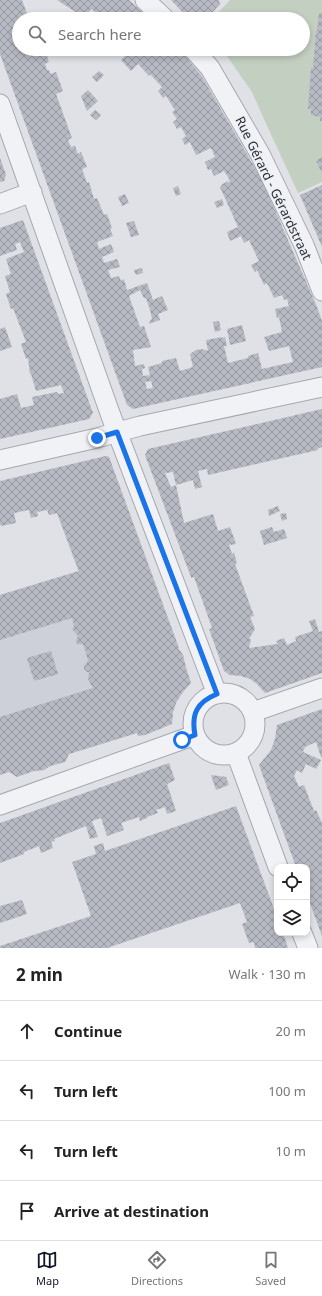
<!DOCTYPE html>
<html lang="en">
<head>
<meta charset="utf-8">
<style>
  body { margin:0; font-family:"Noto Sans",sans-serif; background:#f2f2f2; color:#222 }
  .controls { position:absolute; right:12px; bottom:12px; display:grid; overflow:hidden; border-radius:8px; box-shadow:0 2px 6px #0003 }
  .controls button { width:36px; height:36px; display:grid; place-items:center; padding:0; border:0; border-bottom:1px solid #e0e0e0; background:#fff; color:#222; font:20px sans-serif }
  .stop { position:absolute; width:12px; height:12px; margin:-9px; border:3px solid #1a73e8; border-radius:50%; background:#fff }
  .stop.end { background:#1a73e8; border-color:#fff; box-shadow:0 1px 4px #0008 }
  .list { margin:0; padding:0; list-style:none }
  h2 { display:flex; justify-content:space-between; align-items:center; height:52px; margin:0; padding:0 16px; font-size:17px }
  h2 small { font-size:13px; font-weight:400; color:#767676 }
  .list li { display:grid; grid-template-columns:26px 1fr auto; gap:12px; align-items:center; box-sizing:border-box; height:60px; padding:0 16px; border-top:1px solid #e0e0e0 }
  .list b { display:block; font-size:15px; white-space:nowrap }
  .list em { font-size:13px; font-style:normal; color:#767676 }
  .icon { flex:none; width:22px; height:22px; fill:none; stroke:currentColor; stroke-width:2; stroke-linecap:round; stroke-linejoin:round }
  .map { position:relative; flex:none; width:322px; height:948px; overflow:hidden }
  .search { position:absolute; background:#fff; box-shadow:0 2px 6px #0003; left:12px; right:12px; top:12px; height:44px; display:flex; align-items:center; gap:10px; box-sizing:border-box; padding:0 14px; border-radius:22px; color:#767676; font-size:15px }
  .sheet { height:292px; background:#fff }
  nav { display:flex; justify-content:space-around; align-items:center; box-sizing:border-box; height:56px; border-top:1px solid #e0e0e0; background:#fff; font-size:11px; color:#767676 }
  nav a { display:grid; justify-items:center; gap:2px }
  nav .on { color:#111827 }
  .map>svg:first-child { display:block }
  .built { fill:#cdd0d8 }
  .park { fill:#c3cfc1 }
  .building { fill:url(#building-cross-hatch); fill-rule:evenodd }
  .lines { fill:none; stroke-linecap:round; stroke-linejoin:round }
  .street-casing { stroke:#a5a8b0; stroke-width:21 }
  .street { stroke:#f1f2f5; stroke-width:19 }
  .route { stroke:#1a73e8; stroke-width:5 }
  .labels { text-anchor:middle; stroke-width:3; stroke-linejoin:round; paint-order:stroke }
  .street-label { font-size:13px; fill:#2a2f3c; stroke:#eef0f4 }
</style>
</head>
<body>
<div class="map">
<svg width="322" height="948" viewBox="0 0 322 948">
  <defs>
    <pattern id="building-cross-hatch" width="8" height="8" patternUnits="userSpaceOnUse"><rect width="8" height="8" fill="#b7bac3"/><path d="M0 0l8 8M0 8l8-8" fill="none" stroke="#9598a0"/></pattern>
  </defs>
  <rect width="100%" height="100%" fill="#dfe1e6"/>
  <path class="built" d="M106,456l3,1 69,192 5,6 3,13 5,15 -9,10 -27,37 -4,3 -13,3 -1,-3 -68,21 -4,8 -15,4 -6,4 -6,1 -29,1 -9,3v-180l78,-24 -21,-58 -8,2 -10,-43z"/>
  <path class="park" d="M230,0h92v182l-24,11 -35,-76 -11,-25 -30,-43h81v-30h-91z"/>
  <path class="building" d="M0,0h22l7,19h-10v30h26l4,13 -4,2 2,6h2l1,4 6,-2 7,19 -7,3 16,44 -4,2 3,7 4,-1 3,8 3,-2 6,15 -5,2 5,14 2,-1 5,17 3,-1 7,17 3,-1 5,14 -2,1 3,7 -16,6 2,7 12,-5 3,8 -12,5 2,6 13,-4 3,8 -12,3 3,8 8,-2 2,5 3,-2 3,11 20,-7 6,17 9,-4 6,14 -10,4 2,6 -11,4 1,-3 2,-2 -2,-9 -4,-12h-2l-4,-8 -11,6 11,31 4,-1 7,21 -18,3 2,16 9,-2 1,4 -3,1 1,7 7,-1 -2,-8 14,-4v-2l14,-3 4,13 13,-4 -3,-13 6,-4 6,-1 6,2 -2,-11 16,-3v1l3,-1 2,9h-3l4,17 20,-5v-2l10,-3 4,16 31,-7 -4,-16 -20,5 -5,-14 18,-5 -3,-15 -2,1 -2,-9 14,-3 -2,-7 -3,1 -2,-5 -8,3 -7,-15 -3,2 -7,-15 -2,2 -4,-7 8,-4 -10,-21 -5,3 -3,-7 -11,5 -3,-9 11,-5 -18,-40 2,-1 -1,-1 7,-4 1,2 1,-1 -2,-5 -4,-6 -10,5 -3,-7 -3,1 -3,-8 10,-5 -4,-9 -15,7 -6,-13 -5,3 -3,-6 4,-3 -5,-9 -4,2 -4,-7 4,-3 -5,-7 3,-2 -9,-14 -3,2 -5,-7 4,-4 -12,-13 -1,2 -11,-12 -7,7 -10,-11 5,-5 -6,-6h59l22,26 61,105 55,127 5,14v46l-189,42 -6,-4 -127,-351zM151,381l2,7 -6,1 -2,-7z
    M57,0h72l21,19h-45l-14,-10 -6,9z
    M171,0h48l1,4 -11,12 -3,-2 -5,5h-12z
    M319,13h3v108h-2v-4l-9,-2v-6h-3l3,-41h2l3,-37h1z
    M99,71l5,4 -7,7 -5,-5z
    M88,90l10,11 -11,10 -6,-15z
    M95,110l6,5 -5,5 -6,-5z
    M322,157v16l-6,-12z
    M0,158l6,17 -2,6 -4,1z
    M322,185v62l-22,-52z
    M178,186l3,8 -5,2 -3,-8z
    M125,194l4,9 -7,3 -4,-9z
    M222,199l2,6 -7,3 -3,-6z
    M23,220l70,193 -4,6 -89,20v-40l17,-5 4,14 13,-3 -2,-8 25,-5 1,2 6,-1 -3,-8 -25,6 -5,-17h-1l-2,-16 -2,1 -5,-15 5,-2 -13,-34 -2,1 -5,-15 4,-2 -5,-16 6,-2 -5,-15 18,-7 -4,-10 -5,2 2,6 -17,6v-28z
    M134,221l5,14 -8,2 -5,-14z
    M142,268l1,5 -7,2 -2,-5z
    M219,321l2,9 -6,2 -2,-10z
    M242,325l4,16 -16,4 -3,-16z
    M5,327l7,20 -12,4v-22z
    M322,409v38l-4,1v2l-110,25 -1,-6 -9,2 4,16 -7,2 -2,-9 -17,5 8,38 29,-9 5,17 12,-4 6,17 -7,1 3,9 2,-1 3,10 -2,1 19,52 -4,1 5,12 -6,10h2l-2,9 29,-4 -2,-3 8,-3 3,7 9,-4 -1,-4 18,-6 -4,-10 6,-2 4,13 3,-1v42l-57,20 -8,-9 -7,-5 -9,-3 -11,-1 -6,-4 -15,-42 3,-1 -18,-51 -3,1v-1l-46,-122 3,-6zM173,472l3,13 -5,2 -6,-14z
    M106,456l3,1 70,191h-1l5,7 3,13 5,15 -9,10 -6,10 -3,9 -1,12 -27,11 -7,1 -1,-3 -68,21 -4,8 -15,4 -6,4 -10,1 -17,6 -8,-5 -9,3v-58l93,-29 -5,-9 1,-7h-2l-3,-3v-3l4,-5 -2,-8 -3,-9h-6l-1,-3 2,-5 -6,-7 2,-2 -2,-9 -72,22v-45l79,-24 -22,-58 -8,2 -2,-5 -10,2 1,4 -7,2 -2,-8 -15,3 2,10 -15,3 -1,-2v-43z
    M278,506l2,5 -11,5 -1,-6z
    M286,513l1,6 -5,2 -2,-7z
    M272,527l2,5 10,-3 3,9 -23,7 -4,-14z
    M51,651l7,23 -24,7 -7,-23z
    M322,709v48h-1l-5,-15 -11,5 -2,5 18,8 -5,9 -10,-5 -4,9 -5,-3 -3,6 5,11 5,-2 10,26 2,-1 6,13v113l-15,-41v-28h-11l-37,-102 12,-15 4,-11 2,-14z
    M169,763l6,17 -8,4 9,27 -9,3 -2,-7 -9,3 2,3 -11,4v1l-7,3 -1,-4 -18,6 3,7 -17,6 -6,-18 -9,3 6,16 -8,2 -4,-13 -32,13 1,2 -4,1 2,6 -12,5 -2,-7 -15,6v2l-24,9v-40z
    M211,775l15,2 3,8 -13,5z
    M236,806l41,111v16h6l5,15h-33l-1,-6 -5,1 -7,-19 5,-2 -7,-19 -133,45h-107v-2l91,-30 -19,-54 24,-8 -2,-8 9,-3 2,8z
    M22,900l5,14 -27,9v-17z"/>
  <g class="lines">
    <g class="street-casing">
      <path id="street" d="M145,0l20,19
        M193,49l17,19 50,86 44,91 18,46
        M0,104l111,312 106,278
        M0,204l32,-12
        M0,460l97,-22 43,-12 182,-39
        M193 724a31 31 0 1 1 62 0a31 31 0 1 1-62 0Z
        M253,712l69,-24
        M236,753l42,114
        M0,805l195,-70
        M302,933l6,15"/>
    </g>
    <use href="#street" class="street"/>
  </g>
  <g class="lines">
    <path class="route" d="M97,438l20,-6 100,262c-20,8 -26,20 -22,41l-13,5"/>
  </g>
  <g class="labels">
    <g class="street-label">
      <text transform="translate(274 188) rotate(64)" y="5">Rue Gérard - Gérardstraat</text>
    </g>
  </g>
</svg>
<div class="controls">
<button><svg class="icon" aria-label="locate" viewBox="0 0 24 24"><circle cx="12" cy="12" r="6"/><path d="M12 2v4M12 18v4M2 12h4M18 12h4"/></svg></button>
<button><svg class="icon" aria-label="layers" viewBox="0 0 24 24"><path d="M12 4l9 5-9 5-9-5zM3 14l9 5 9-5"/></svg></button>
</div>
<div class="stop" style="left:182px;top:740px"></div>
<div class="stop end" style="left:97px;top:438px"></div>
<div class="search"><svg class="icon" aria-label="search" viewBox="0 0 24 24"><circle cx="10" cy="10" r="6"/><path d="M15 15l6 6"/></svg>Search here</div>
</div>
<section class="sheet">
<h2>2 min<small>Walk · 130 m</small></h2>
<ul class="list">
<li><svg class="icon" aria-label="ahead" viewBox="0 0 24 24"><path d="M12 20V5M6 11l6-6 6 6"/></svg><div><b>Continue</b></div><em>20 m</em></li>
<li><svg class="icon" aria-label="left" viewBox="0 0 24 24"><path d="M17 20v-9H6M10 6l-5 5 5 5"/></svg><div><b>Turn left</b></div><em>100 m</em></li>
<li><svg class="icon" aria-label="left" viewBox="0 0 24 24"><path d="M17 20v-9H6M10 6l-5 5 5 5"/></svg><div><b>Turn left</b></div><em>10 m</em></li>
<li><svg class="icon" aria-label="arrive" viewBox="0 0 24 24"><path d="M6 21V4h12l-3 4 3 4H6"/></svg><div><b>Arrive at destination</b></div></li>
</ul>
</section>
<nav>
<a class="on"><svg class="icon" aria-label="map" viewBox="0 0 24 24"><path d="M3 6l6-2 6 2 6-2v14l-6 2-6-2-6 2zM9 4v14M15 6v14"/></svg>Map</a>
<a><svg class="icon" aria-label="directions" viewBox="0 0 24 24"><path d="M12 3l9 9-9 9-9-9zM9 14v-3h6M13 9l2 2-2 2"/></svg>Directions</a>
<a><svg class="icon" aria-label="saved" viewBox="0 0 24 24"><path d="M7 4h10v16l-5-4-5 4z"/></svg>Saved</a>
</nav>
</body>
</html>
